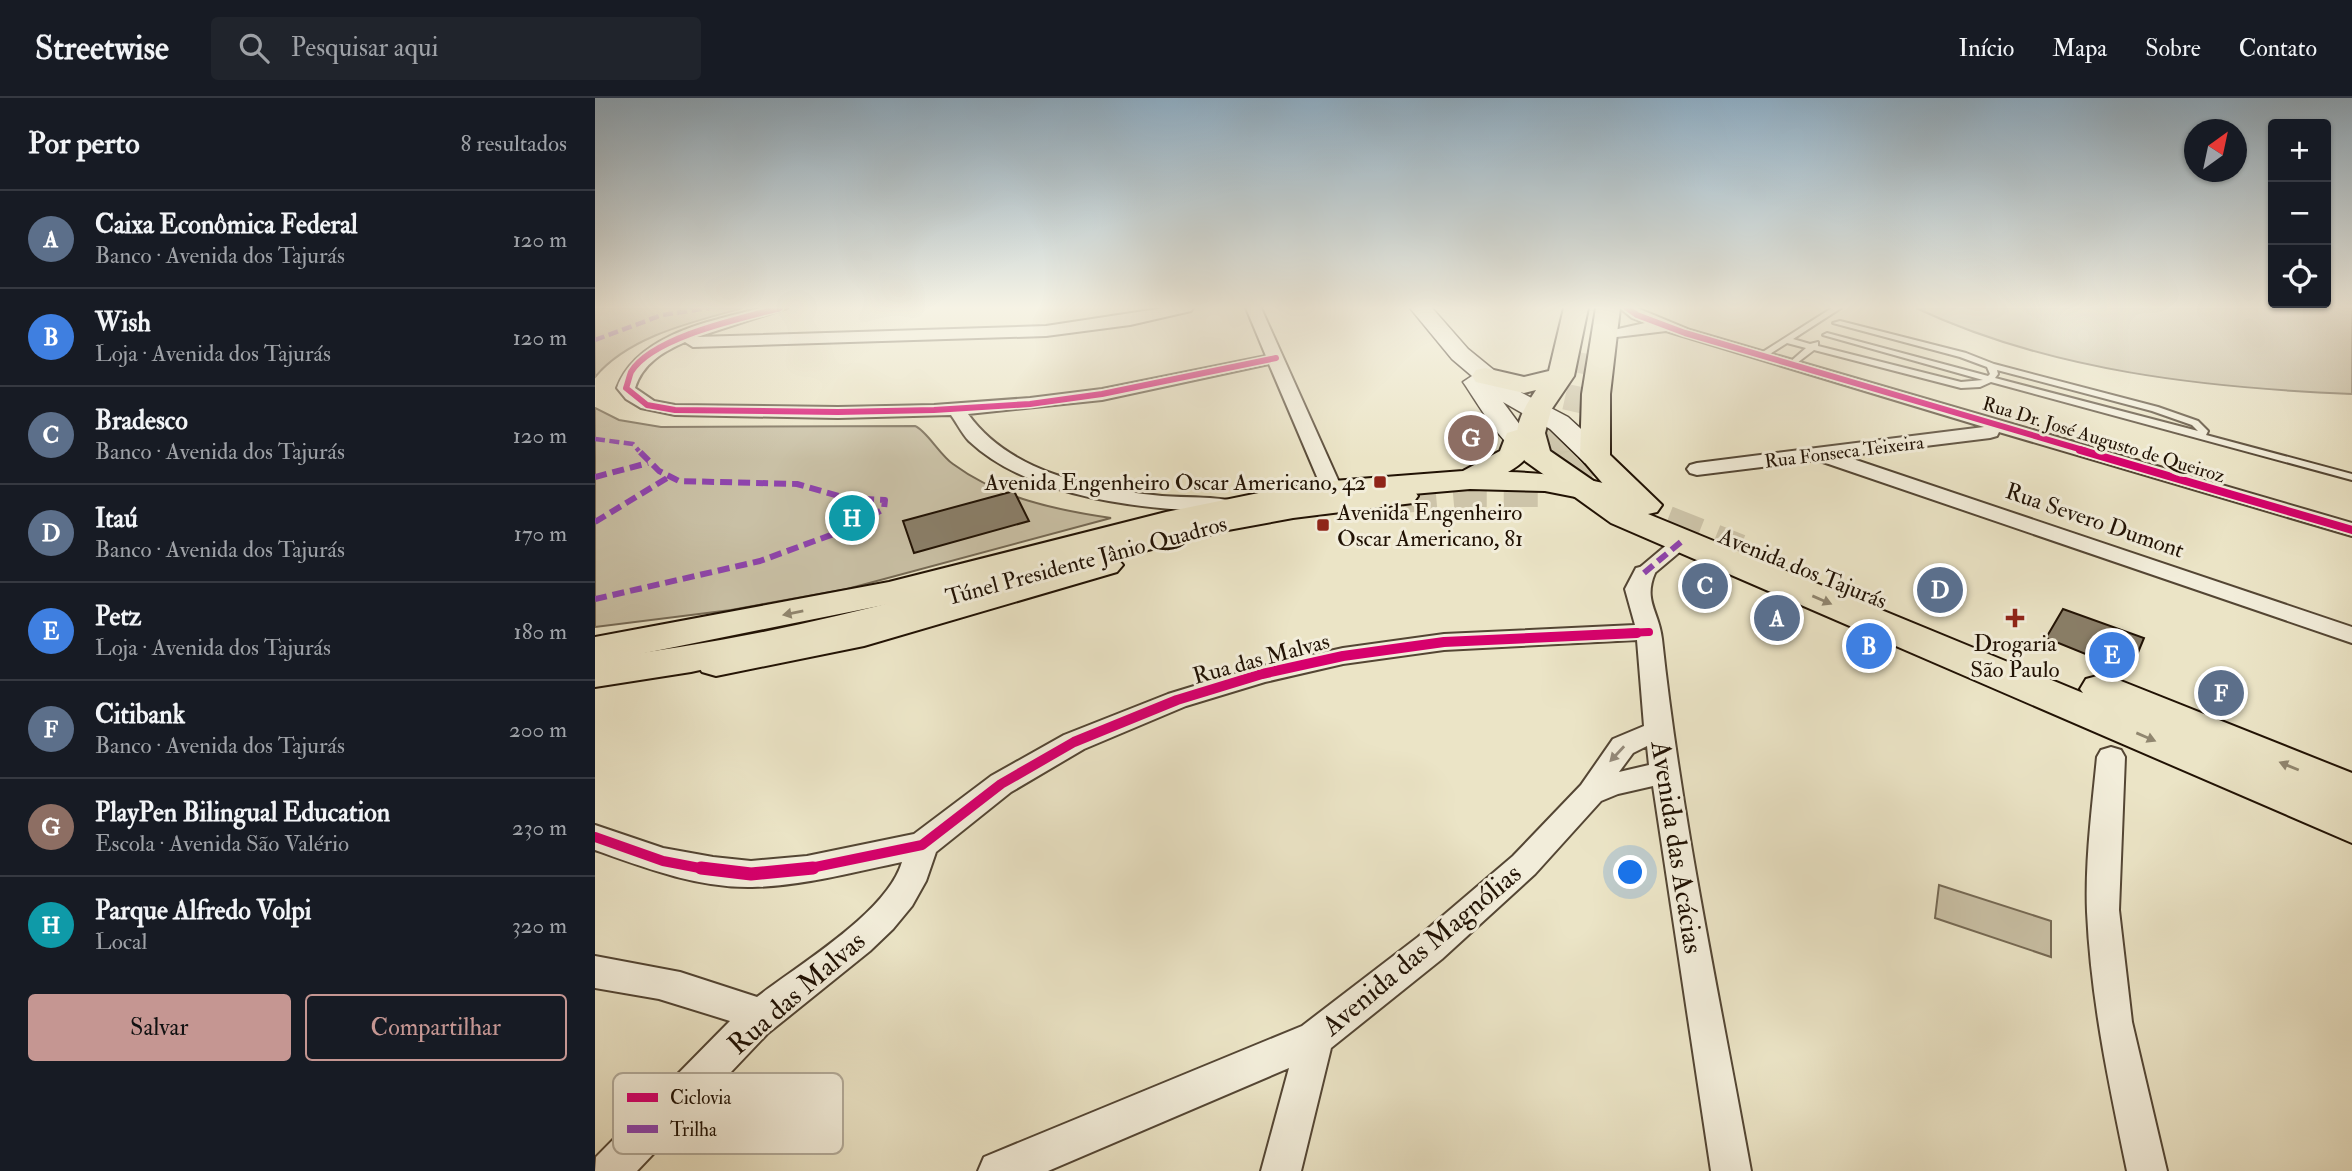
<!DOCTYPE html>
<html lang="pt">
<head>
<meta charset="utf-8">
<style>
  body { margin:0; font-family:"IM FELL Double Pica",serif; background:#20242c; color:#f1f3f6 }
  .controls { position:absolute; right:21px; top:21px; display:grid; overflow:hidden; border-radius:7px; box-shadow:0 2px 5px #0004 }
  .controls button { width:63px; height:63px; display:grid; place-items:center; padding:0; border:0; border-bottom:2px solid #363941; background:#171b24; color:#f1f3f6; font:35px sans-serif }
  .compass { position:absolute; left:1589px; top:21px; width:63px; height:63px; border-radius:50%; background:#171b24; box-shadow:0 2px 5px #0004; rotate:33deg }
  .you { position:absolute; left:1036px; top:775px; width:24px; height:24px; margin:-18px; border:5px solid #fff; border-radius:50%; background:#1a73e8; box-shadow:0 0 0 10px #1a73e833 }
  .badge { display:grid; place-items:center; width:46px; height:46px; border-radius:50%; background:#c59692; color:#fff; font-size:23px; font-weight:700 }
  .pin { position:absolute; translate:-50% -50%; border:4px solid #fff; box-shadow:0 2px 7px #0006 }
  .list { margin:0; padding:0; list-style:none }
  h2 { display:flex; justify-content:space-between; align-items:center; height:91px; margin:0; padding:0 28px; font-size:30px }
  h2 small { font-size:23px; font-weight:400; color:#9ea1a6 }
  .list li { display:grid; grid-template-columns:46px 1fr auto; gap:21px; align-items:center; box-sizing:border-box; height:98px; padding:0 28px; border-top:2px solid #363941 }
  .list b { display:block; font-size:26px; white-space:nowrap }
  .list p { margin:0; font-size:23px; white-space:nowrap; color:#9ea1a6 }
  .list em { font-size:23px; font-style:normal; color:#9ea1a6 }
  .actions { display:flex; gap:14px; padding:21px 28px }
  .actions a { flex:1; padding:16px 0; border:2px solid #c59692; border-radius:7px; text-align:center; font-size:24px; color:#c59692 }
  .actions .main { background:#c59692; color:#111 }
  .icon { flex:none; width:38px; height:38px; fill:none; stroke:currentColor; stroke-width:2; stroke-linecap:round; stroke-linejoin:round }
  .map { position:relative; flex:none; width:1757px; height:1073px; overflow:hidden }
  header { display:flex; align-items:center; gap:42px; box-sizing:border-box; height:98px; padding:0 35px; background:#171b24; border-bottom:2px solid #363941 }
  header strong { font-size:33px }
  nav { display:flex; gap:38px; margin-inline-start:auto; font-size:24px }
  .search { width:490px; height:63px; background:#20242c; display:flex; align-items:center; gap:18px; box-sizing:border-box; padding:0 24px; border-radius:7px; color:#9ea1a6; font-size:26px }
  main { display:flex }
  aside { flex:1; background:#171b24 }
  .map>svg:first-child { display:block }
  .green { fill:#c9c0a5; stroke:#756954; stroke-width:2 }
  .building { fill:#8a7f69; stroke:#211204; stroke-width:2 }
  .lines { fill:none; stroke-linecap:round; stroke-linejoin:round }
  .trunk-tunnel-far1 { stroke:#cdc4a9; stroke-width:26; stroke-dasharray:26 13; stroke-linecap:butt }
  .trunk-tunnel { stroke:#cdc4a9; stroke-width:34; stroke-dasharray:34 17; stroke-linecap:butt }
  .service-casing { stroke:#544634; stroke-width:4 }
  .pedestrian-casing { stroke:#544634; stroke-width:4 }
  .minor-casing { stroke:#544634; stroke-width:4 }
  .secondary-casing { stroke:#211204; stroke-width:3 }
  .primary-casing { stroke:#211204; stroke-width:4 }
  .trunk-casing { stroke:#211204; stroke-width:4 }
  .service { fill:#f2edda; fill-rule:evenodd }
  .pedestrian { fill:#f2edda; fill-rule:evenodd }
  .minor { fill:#f2edda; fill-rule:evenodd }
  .secondary { fill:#f2edda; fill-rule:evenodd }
  .primary { fill:#ebe4c6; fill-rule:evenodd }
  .trunk { fill:#ebe4c6; fill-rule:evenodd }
  .quiet-far1 { stroke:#8e44ad; stroke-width:4.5; stroke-dasharray:10 4.5; stroke-linecap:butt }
  .quiet { stroke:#8e44ad; stroke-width:6; stroke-dasharray:12 6; stroke-linecap:butt }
  .cycleway-far3-casing { stroke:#f2edda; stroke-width:9 }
  .cycleway-far2-casing { stroke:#f2edda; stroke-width:11 }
  .cycleway-far1-casing { stroke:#f2edda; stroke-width:14 }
  .cycleway-casing { stroke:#f2edda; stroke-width:18 }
  .cycleway-far3 { stroke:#d6006c; stroke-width:6 }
  .cycleway-far2 { stroke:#d6006c; stroke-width:8 }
  .cycleway-far1 { stroke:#d6006c; stroke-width:10 }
  .cycleway { stroke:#d6006c; stroke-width:13 }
  .oneway { fill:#90866f }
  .oneway2 { fill:#948a7a }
  .poi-dot { fill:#8f2418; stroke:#f2edda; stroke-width:2.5 }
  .labels { text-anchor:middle; stroke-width:6; stroke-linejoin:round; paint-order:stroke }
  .far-street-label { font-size:19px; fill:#211204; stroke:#f2edda }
  .poi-label { font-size:23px; fill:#211204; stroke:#f2edda; text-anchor:end }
  .street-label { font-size:23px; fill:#211204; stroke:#f2edda }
  .near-street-label { font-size:28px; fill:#211204; stroke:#f2edda }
  .key { fill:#f2edda; stroke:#b3ab9a; stroke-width:2 }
  .key-label { font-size:19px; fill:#211204 }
</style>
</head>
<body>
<header>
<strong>Streetwise</strong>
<div class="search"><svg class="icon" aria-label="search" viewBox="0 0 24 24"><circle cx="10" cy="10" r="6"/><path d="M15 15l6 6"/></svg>Pesquisar aqui</div>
<nav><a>Início</a><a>Mapa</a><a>Sobre</a><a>Contato</a></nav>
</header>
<main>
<aside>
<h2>Por perto<small>8 resultados</small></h2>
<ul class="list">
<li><span class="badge" style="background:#5c6f8a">A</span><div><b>Caixa Econômica Federal</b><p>Banco · Avenida dos Tajurás</p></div><em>120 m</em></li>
<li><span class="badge" style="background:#3f7fe0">B</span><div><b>Wish</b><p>Loja · Avenida dos Tajurás</p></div><em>120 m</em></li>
<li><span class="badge" style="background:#5c6f8a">C</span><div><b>Bradesco</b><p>Banco · Avenida dos Tajurás</p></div><em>120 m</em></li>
<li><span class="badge" style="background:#5c6f8a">D</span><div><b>Itaú</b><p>Banco · Avenida dos Tajurás</p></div><em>170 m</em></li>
<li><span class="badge" style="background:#3f7fe0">E</span><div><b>Petz</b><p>Loja · Avenida dos Tajurás</p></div><em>180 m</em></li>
<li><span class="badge" style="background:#5c6f8a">F</span><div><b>Citibank</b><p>Banco · Avenida dos Tajurás</p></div><em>200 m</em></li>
<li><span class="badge" style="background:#8d6e63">G</span><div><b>PlayPen Bilingual Education</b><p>Escola · Avenida São Valério</p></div><em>230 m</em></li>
<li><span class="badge" style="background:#0f9aa8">H</span><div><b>Parque Alfredo Volpi</b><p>Local</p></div><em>320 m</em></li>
</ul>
<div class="actions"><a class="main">Salvar</a><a>Compartilhar</a></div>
</aside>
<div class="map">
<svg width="1757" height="1073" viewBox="0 0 1757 1073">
  <rect width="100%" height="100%" fill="#ebe4c6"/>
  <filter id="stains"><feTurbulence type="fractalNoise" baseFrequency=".00286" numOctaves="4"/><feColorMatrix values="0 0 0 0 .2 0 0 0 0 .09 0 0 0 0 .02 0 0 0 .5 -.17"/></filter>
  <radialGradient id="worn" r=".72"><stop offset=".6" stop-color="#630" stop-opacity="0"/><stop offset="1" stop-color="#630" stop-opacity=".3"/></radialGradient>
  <path class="green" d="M0,210h148c-50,14 -114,28 -148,69z
    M1321,210h436v86c-146,-6 -302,-23 -436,-86z
    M0,310l24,12 42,7 254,-1c11,4 25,29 38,38 46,34 103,46 158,54l-264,71 -116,21 -136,17z
    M946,319l27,19 13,25 -20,4 -12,-9z
    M1344,787l112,36v36l-116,-39z"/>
  <path class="building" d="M419,393l15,30 -115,32 -11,-32z
    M1468,511l81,29 -14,34 -84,-34z"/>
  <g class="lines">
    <path class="trunk-tunnel-far1" d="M978,353l1,-34 14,-63"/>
    <path class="trunk-tunnel" d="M978,352l8,21 22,27
      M807,398l68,-6h73
      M1024,406l120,47"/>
    <g class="service-casing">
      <path id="service" d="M1237,210h9l-48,31 17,5 8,-2v4l143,36 22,-2 -160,-45 4,-2 161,43 2,-2 -3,-7 -27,-10 -127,-34 7,-2 126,32 28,11 164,43 40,14 10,10 -2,4 146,39v6l-361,-98 -11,5 -19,1 -147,-38 -21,16h-3v-4l16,-14 -19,-5 -22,14 -7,-2zM1402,272l155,41 40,14 6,6 -203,-53 3,-4z"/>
    </g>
    <g class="pedestrian-casing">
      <path id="pedestrian" d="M1087,438l6,1 3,4 -3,4 -38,32h-12l-3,-4 3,-4 38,-32z"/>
    </g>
    <g class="minor-casing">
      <path id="minor" d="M166,210h26l-90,29 349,-11 118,-18h29l-2,3 -61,14 -84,11 -353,11 -8,-5c-22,10 -42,21 -50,46l19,13 21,4 163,2 96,-2 96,-7 72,-9 164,-33 -20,-48h15l82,183 -3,4h-14l-3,-4 -54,-127 -167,36 -134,14c42,59 125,75 194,82 24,2 52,0 75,6l3,4 -3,4 -7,2c-82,-2 -198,-12 -261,-71 -7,-7 -12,-18 -18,-26l-113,3 -163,-3 -34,-7 -15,-9 -9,-11c20,-54 94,-67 144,-80z
        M1025,210h17l53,22 662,193v13l-353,-104 -2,4 -7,2 -146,18 508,171v16l-535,-183 -120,15 -7,-2 -3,-4 3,-4 7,-2 287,-36 -318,-96 -66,8 -2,-3 2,-3 45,-10 -13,-5z
        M1049,468l8,2 3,5c-12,28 4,38 7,66 19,178 57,355 89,532h-40l-58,-385 -35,8 -17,7 -66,73 -93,85 -111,89 -30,123h-40l28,-103 -241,103h-70l6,-14 318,-131 116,-89 95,-81 68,-71 32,-46 31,-13 -7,-86 -193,10 -101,14 -78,18 -79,24 -102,43 -73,43 -75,60 -10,29 -14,25 -19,23 -23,22 -103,83 -130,137h-42l1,-14 134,-136 -71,-22 -64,-11v-32l85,16 77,25c41,-32 130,-84 145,-135 -49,10 -99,24 -150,25 -54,1 -107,-19 -157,-37v-25l68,23 50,9 38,4 56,-5 107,-22 77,-58 73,-41 104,-41 85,-26 90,-20 101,-14 191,-9 -10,-36 11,-21zM1052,648l2,19 -30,7 14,-19z
        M1516,649l10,3 4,7 -6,153 13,112 35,149h-40c-18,-87 -36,-170 -40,-259 -2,-51 5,-104 10,-155l4,-7z"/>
    </g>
    <g class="secondary-casing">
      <path id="secondary" d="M815,210h22l36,41 54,44 46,24 37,34 4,6 -4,6 -10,2 -10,-2 -35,-34 -47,-27 23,31 24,22 -4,6c-33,8 -66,-55 -83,-79l9,-6 -20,-17z"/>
    </g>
    <g class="primary-casing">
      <path id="primary" d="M922,332l10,3 5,6c-2,18 -8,24 -24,33 37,1 73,5 109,14l5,7 -5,7 -11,3 -61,-12 -75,-2 -137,12 -55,8 -109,22 -280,73 -294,59v-26l294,-55 277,-70 112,-23 55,-8 130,-10 37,-20 7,-18z
        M510,456l12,4 6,7 -6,7 -253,74 -148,30 -14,-4 -6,-9 6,-9 14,-4 148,-29z"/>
    </g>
    <g class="trunk-casing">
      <path id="trunk" d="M969,210h24l-14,68 -23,34 -6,23 5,18 61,42 -31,-36 2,-63 14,-86h24l-10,86v61l52,50 -5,7 -9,2 435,179 -3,-4 6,-10 15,-4 15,4 236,94v70l-741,-320 -86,-62c-17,-25 -4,-49 11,-71l-12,3 -48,-11 -4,-6 4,-6 9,-2 39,9 25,-6z
        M807,388l11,3 5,7 -5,7 -120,15 -65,12 -84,21 -311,90 -142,31 -96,15v-28c107,-13 213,-34 317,-62 112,-31 223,-69 338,-91 50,-10 101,-14 152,-20z"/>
    </g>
    <use href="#service" class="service"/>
    <use href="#pedestrian" class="pedestrian"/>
    <use href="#minor" class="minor"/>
    <use href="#secondary" class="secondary"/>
    <use href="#primary" class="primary"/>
    <use href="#trunk" class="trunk"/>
    <path class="quiet-far1" d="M0,242l67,-25 47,-7
      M0,341l38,5 6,7"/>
    <path class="quiet" d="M0,379l53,-14
      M0,424l72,-44
      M1049,475l38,-32
      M0,501l165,-38 79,-29 45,-23 1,-9 -39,-2 -49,-14 -118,-3 -20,-10 -21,-21"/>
    <g class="cycleway-far3-casing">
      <path id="cycleway-far3" d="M185,210c-38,10 -128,29 -149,64 -2,5 -3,11 -5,16l21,17 28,5 163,2 96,-2 96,-6 72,-10 174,-36
        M1032,210l10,7 48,18 401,118"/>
    </g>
    <g class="cycleway-far2-casing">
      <path id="cycleway-far2" d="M1485,352l272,80
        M1006,536l48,-2"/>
    </g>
    <g class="cycleway-far1-casing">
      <path id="cycleway-far1" d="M0,739l68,24 47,9
        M206,772l121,-25 79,-61 73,-42 103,-42 85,-26 81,-18 101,-14 193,-9"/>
    </g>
    <g class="cycleway-casing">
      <path id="cycleway" d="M106,770l50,6 62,-6"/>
    </g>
    <use href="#cycleway-far3" class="cycleway-far3"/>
    <use href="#cycleway-far2" class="cycleway-far2"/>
    <use href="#cycleway-far1" class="cycleway-far1"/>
    <use href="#cycleway" class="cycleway"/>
  </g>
  <defs><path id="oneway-solid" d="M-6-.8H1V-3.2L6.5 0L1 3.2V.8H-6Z" transform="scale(1.75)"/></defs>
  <g class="oneway">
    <use href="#oneway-solid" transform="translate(1227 502) rotate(23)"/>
    <use href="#oneway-solid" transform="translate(198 515) rotate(169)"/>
    <use href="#oneway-solid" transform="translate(1551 639) rotate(23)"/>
    <use href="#oneway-solid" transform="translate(1694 668) rotate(-158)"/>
  </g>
  <use class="oneway2" href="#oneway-solid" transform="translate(1022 656) rotate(133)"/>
  <linearGradient id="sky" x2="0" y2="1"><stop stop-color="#8dabc0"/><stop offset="0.58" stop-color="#f6f3e5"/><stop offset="1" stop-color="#f6f3e5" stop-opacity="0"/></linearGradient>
  <rect width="1757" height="361" fill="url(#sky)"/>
  <g class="poi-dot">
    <rect x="778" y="377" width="14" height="14" rx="3.5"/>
    <rect x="721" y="420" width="14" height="14" rx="3.5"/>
    <path d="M1416.5 509.5h7v7h7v7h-7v7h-7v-7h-7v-7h7z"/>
  </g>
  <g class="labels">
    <g class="far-street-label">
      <text transform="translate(1509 341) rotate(17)" y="7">Rua Dr. José Augusto de Queiroz</text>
      <text transform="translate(1249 353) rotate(-7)" y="7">Rua Fonseca Teixeira</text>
    </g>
    <g class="poi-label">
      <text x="771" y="392">Avenida Engenheiro Oscar Americano, 42</text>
      <text x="742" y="422" text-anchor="start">Avenida Engenheiro<tspan x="742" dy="26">Oscar Americano, 81</tspan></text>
      <text x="1420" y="553" text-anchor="middle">Drogaria<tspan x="1420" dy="26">São Paulo</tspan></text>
    </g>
    <g class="street-label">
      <text transform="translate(1500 422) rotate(19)" y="8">Rua Severo Dumont</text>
      <text transform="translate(491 462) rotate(-15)" y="8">Túnel Presidente Jânio Quadros</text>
      <text transform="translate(1208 470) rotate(22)" y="8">Avenida dos Tajurás</text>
      <text transform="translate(666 560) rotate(-15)" y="8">Rua das Malvas</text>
    </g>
    <g class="near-street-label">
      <text transform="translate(1083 749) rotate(81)" y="10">Avenida das Acácias</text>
      <text transform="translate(826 851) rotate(-40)" y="10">Avenida das Magnólias</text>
      <text transform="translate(201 894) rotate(-41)" y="10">Rua das Malvas</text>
    </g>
  </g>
  <rect x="18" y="975" width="230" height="81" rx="10" class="key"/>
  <rect x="32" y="995" width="31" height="9" fill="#d6006c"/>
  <rect x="32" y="1027" width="31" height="8" fill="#8e44ad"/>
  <g class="key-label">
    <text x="75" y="1006">Ciclovia</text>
    <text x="75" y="1038">Trilha</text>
  </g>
  <rect width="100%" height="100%" filter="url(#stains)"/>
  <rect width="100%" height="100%" fill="url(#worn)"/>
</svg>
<div class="controls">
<button>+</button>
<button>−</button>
<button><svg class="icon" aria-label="locate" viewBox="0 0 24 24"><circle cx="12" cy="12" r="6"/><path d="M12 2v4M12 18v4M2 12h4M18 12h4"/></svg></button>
</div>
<svg class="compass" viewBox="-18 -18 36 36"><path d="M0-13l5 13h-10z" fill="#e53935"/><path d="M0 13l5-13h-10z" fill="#9ea1a6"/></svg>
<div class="you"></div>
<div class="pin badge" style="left:1182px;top:520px;background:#5c6f8a">A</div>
<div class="pin badge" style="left:1274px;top:548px;background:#3f7fe0">B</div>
<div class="pin badge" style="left:1110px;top:488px;background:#5c6f8a">C</div>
<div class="pin badge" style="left:1345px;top:492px;background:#5c6f8a">D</div>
<div class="pin badge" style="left:1517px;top:557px;background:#3f7fe0">E</div>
<div class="pin badge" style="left:1626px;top:595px;background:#5c6f8a">F</div>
<div class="pin badge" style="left:876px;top:340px;background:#8d6e63">G</div>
<div class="pin badge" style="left:257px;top:420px;background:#0f9aa8">H</div>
</div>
</main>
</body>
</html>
